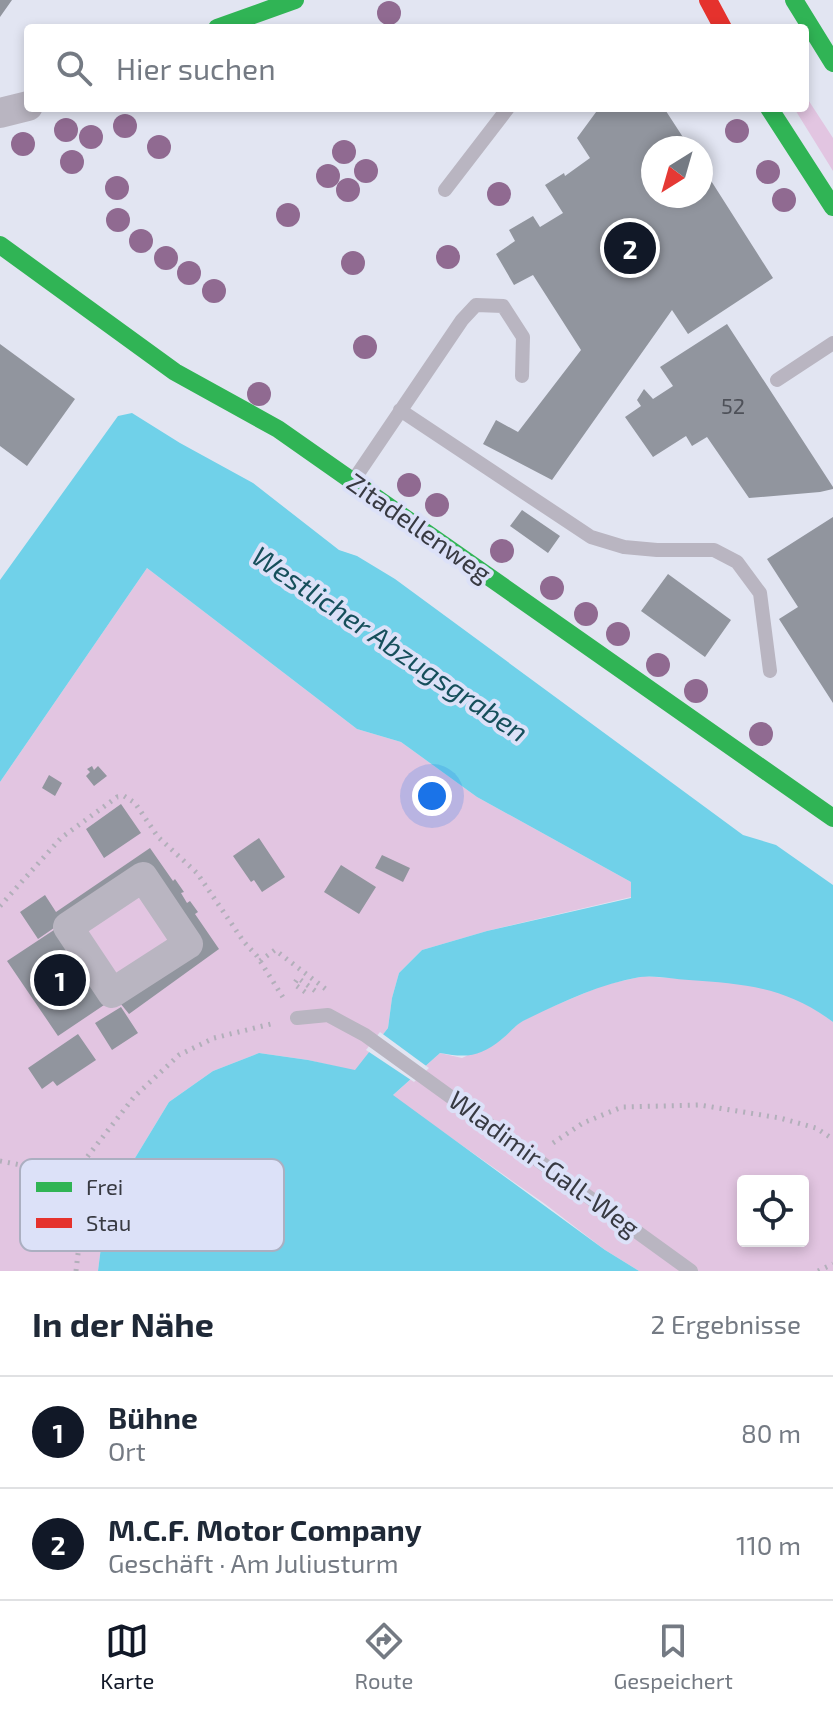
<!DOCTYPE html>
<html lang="de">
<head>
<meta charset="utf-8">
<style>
  body { margin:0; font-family:"Exo 2",sans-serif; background:#f2f2f3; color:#1f2937 }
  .controls { position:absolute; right:24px; bottom:24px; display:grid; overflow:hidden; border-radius:8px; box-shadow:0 4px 12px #0003 }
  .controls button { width:72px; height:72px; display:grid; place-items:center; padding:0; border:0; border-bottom:2px solid #e0e1e3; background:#fff; color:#1f2937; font:40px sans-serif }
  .compass { position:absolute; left:641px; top:136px; width:72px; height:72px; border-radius:50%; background:#fff; box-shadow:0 4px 12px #0003; rotate:217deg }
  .you { position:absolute; left:432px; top:796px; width:28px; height:28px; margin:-20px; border:6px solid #fff; border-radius:50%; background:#1a73e8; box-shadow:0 0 0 12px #1a73e833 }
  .badge { display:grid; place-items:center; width:52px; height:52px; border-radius:50%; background:#111827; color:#fff; font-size:26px; font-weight:700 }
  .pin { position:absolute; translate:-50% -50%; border:4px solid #fff; box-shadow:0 2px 8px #0006 }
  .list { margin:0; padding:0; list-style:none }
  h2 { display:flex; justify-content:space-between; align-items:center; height:104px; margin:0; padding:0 32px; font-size:34px }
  h2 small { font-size:26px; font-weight:400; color:#747a83 }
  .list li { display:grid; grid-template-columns:52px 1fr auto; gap:24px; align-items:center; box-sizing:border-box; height:112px; padding:0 32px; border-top:2px solid #e0e1e3 }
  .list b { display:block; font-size:30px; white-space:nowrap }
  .list p { margin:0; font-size:26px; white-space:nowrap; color:#747a83 }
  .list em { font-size:26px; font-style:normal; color:#747a83 }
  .icon { flex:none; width:44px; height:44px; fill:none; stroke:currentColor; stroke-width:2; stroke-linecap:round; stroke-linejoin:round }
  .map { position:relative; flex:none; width:833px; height:1271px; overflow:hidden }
  .search { position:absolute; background:#fff; box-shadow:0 4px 12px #0003; left:24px; right:24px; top:24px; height:88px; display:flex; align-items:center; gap:20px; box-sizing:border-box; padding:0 28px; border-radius:8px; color:#747a83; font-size:30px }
  .sheet { height:328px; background:#fff }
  nav { display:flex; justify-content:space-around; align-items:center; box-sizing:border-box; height:112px; border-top:2px solid #e0e1e3; background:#fff; font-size:22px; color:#747a83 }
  nav a { display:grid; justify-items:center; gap:4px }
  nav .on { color:#111827 }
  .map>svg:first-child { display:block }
  .green { fill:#e2c5e1; fill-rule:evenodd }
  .water { fill:#70d1e9 }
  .pier { fill:#e2e5f2 }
  .building { fill:#91959e }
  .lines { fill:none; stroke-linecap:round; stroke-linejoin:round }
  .path { stroke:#b2afba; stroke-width:5; stroke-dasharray:2 6; stroke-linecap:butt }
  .lane { stroke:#b9b5c1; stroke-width:14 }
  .street { stroke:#b9b5c1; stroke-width:30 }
  .fast { stroke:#30b455; stroke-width:18 }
  .jam { stroke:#e5322d; stroke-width:18 }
  .tree { fill:#906a91 }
  .labels { text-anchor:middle; stroke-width:8; stroke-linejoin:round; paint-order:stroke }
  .number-label { font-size:22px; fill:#4e5159 }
  .street-label { font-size:26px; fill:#383a42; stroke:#dce1f8 }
  .water-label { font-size:28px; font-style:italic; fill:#164f5b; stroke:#dce1f8 }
  .key { fill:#dce1f8; stroke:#abafc1; stroke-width:2 }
  .key-label { font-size:22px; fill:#383a42 }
</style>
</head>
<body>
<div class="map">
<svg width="833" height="1271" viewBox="0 0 833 1271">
  <rect width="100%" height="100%" fill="#e2e5f2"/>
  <path class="green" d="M805,95l28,43v33l-39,-63h11z
    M147,568l210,161 44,13 76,55 154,85v15l-144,34 -65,19 -23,23 -7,25 -4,30 -33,43 -47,-11 -49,-7 -46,18 -44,31 -57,94 -10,43 -4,32h-98v-489z
    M644,976c45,4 92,3 135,16 20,6 38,18 54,30v249h-194l-34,-21 -60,-46 -153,-108 48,-43 22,5 40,-19 17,-16 18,-10 67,-28zM743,1181h60v60h-60z"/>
  <path class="water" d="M132,413l48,30 73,40 86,67 18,6 38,23 348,256 33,10 57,40v137c-47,-35 -88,-38 -144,-42 -16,-1 -34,-5 -49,-3 -40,7 -78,25 -115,43 -9,4 -15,13 -23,19 -22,18 -35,19 -62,14l-47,42 212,155 34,21h-541l4,-32 10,-43 57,-94 44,-31 46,-18 49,7 47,10 33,-42 4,-30 7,-25 23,-23 65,-19 144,-33v-16l-154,-85 -76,-55 -44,-13 -210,-161 -147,214v-202l118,-164z"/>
  <path class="pier" d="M380,1032l49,36 -15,14 -48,-32z"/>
  <path class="building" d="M0,0h12l-12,17z
    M599,108h65l26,40h-37v48h48v-31l72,113 -85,56 -16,-24 -120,170 -69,-36 13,-24 22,12 63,-82 -48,-75 -19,10 -18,-31 19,-13 -6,-11 24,-14 7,11 23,-14 -18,-28 19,-12 1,3 25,-18 -13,-20z
    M727,324l106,163v2l-13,3 -71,6 -42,-61 -15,9 -6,-10 -33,21 -28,-40 16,-11 -4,-6 7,-11 9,10 20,-13 -13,-19z
    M0,344l75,55 -48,67 -27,-20z
    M522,510l38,26 -12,17 -38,-27z
    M833,517v186l-54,-84 19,-12 -31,-48z
    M668,574l63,46 -26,37 -64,-46z
    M92,766l2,4 4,-4 9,10 -13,10 -8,-10 4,-4 -3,-3z
    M49,775l13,8 -7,13 -13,-8z
    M121,804l20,29 -37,25 -18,-29z
    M259,838l26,39 -23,15 -8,-12 -3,2 -18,-26z
    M150,848l23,33 2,-2 9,13 -3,1 6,10 3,-2 8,11 -3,2 24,35 -90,65 -17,-21 76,-49 -45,-67 -79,44 -26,18 -18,-27 25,-17 11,17z
    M382,855l28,13 -7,14 -28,-14z
    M341,865l35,22 -17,27 -35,-22z
    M63,924l50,75 -55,37 -51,-75z
    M121,1007l17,26 -26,17 -17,-27z
    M78,1034l18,26 -39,26 -4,-5 -11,8 -14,-21z"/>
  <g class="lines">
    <path class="path" d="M0,906l61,-68 56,-41 7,-1 11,7 23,34 39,36 47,69 13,14 27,43
      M260,961l15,-11 52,40 -2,2
      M305,992l-11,-8 4,-6 20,15
      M553,1143l30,-20 39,-16 78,-2 80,13 36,10 17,11
      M0,1161l73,14
      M76,1271l3,-26 -6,-70 61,-78 45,-42 35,-17 61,-15
      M818,1271l15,-7"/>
    <path class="lane" d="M445,190l63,-82
      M777,380l56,-37
      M400,410l191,127 33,10 33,3h57l23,12 23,31 10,78
      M355,478l107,-158 14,-15 27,1 20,31 -1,39
      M297,1018l31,-3 37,20 326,236"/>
    <path class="street" d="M0,113l28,-7
      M143,877l45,67 -76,49 -44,-66z"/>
    <path class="fast" d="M794,0l39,63
      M217,28l78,-28
      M769,108l64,99
      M0,245l175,127 103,57 555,389"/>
    <path class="jam" d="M708,0l15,28"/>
  </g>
  <g class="tree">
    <circle cx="389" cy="13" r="12"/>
    <circle cx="125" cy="126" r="12"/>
    <circle cx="66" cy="130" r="12"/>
    <circle cx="737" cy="131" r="12"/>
    <circle cx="91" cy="137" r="12"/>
    <circle cx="23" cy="144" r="12"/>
    <circle cx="159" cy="147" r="12"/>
    <circle cx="344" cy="152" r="12"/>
    <circle cx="72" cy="162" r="12"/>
    <circle cx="366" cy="171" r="12"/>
    <circle cx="768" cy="172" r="12"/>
    <circle cx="328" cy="176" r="12"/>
    <circle cx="117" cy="188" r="12"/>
    <circle cx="348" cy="190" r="12"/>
    <circle cx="499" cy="194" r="12"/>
    <circle cx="784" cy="200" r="12"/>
    <circle cx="288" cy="215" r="12"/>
    <circle cx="118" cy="220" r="12"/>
    <circle cx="141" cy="241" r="12"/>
    <circle cx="448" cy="257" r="12"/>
    <circle cx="166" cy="258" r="12"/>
    <circle cx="353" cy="263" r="12"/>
    <circle cx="189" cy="273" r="12"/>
    <circle cx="214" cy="291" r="12"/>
    <circle cx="365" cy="347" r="12"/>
    <circle cx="259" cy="394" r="12"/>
    <circle cx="409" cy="485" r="12"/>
    <circle cx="437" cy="505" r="12"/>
    <circle cx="502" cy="551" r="12"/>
    <circle cx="552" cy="588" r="12"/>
    <circle cx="586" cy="614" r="12"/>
    <circle cx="618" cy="634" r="12"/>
    <circle cx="658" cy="665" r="12"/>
    <circle cx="696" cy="691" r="12"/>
    <circle cx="761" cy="734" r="12"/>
  </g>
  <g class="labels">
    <g class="number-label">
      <text x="733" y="414">52</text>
    </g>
    <g class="street-label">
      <text transform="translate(419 528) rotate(35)" y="9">Zitadellenweg</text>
      <text transform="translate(544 1164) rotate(36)" y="9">Wladimir-Gall-Weg</text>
    </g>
    <g class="water-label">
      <text transform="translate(390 644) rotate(34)" y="10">Westlicher Abzugsgraben</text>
    </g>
  </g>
  <rect x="20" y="1159" width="264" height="92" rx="12" class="key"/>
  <rect x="36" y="1182" width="36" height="10" fill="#30b455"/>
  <rect x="36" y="1218" width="36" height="10" fill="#e5322d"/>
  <g class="key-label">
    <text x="86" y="1195">Frei</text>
    <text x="86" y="1231">Stau</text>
  </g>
</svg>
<div class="controls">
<button><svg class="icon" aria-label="locate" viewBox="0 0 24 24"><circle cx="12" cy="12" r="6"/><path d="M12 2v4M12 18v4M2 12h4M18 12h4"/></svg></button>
</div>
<svg class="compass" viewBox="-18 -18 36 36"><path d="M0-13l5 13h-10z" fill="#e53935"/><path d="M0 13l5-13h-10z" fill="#747a83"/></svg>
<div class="you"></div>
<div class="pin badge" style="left:60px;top:980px">1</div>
<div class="pin badge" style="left:630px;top:248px">2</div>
<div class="search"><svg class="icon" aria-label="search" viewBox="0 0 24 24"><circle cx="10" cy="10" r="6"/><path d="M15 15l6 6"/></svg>Hier suchen</div>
</div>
<section class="sheet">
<h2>In der Nähe<small>2 Ergebnisse</small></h2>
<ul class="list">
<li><span class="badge">1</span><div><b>Bühne</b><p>Ort</p></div><em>80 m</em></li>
<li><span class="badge">2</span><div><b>M.C.F. Motor Company</b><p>Geschäft · Am Juliusturm</p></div><em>110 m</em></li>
</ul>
</section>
<nav>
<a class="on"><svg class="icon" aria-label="map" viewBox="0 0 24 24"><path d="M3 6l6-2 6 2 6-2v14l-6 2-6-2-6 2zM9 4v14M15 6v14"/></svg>Karte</a>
<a><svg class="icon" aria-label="directions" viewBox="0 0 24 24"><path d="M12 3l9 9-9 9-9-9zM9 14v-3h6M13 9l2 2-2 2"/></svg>Route</a>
<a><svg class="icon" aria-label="saved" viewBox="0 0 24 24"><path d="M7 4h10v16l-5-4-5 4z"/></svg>Gespeichert</a>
</nav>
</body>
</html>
